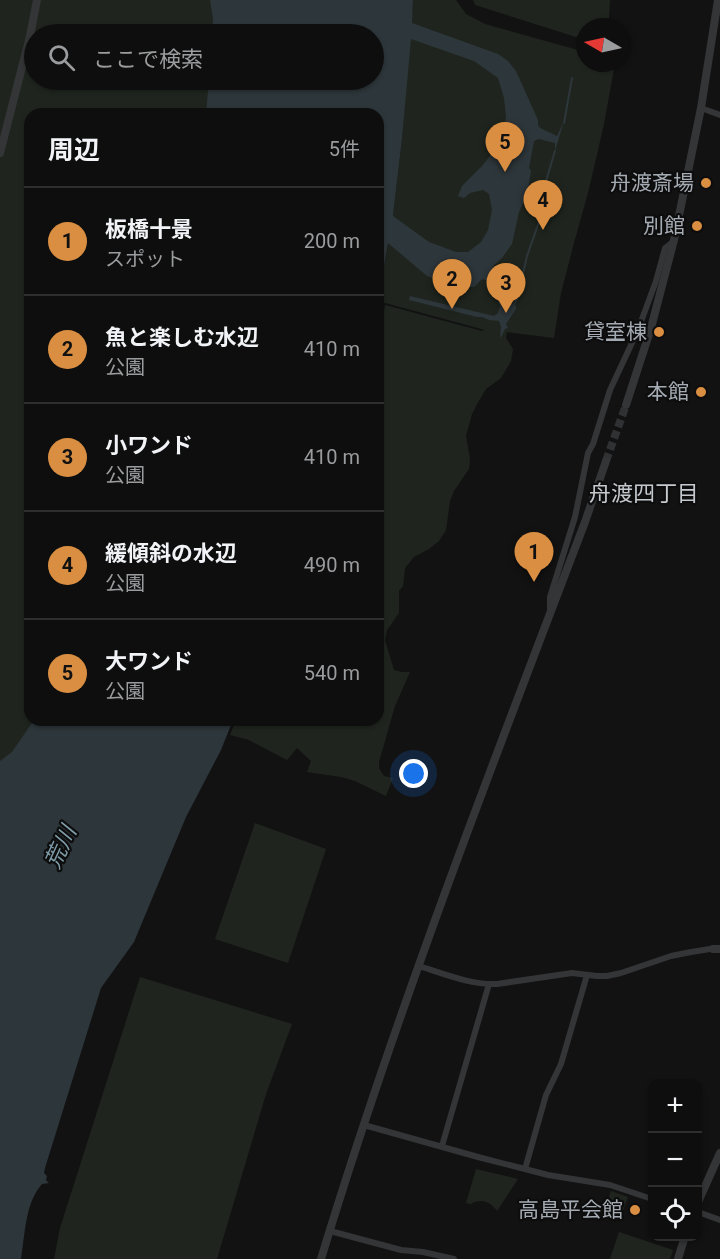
<!DOCTYPE html>
<html lang="ja">
<head>
<meta charset="utf-8">
<style>
  body { margin:0; font-family:Roboto,"Noto Sans JP",sans-serif; background:#171717; color:#f1f3f6 }
  .controls { position:absolute; right:18px; bottom:18px; display:grid; overflow:hidden; border-radius:12px; box-shadow:0 2px 4px #0004 }
  .controls button { width:54px; height:54px; display:grid; place-items:center; padding:0; border:0; border-bottom:2px solid #2e2e2e; background:#0e0e0e; color:#f1f3f6; font:30px sans-serif }
  .compass { position:absolute; left:576px; top:18px; width:54px; height:54px; border-radius:50%; background:#0e0e0e; box-shadow:0 2px 4px #0004; rotate:279deg }
  .you { position:absolute; left:414px; top:774px; width:21px; height:21px; margin:-15px; border:4px solid #fff; border-radius:50%; background:#1a73e8; box-shadow:0 0 0 9px #1a73e833 }
  .badge { display:grid; place-items:center; width:39px; height:39px; border-radius:50%; background:#da8e42; color:#111; font-size:20px; font-weight:700 }
  .pin { position:absolute; translate:-50% -50px; filter:drop-shadow(0 2px 3px #0008) }
  .pin::after { content:''; position:absolute; top:32px; width:21px; height:18px; background:inherit; clip-path:polygon(0 0,100% 0,50% 100%) }
  .list { margin:0; padding:0; list-style:none }
  h2 { display:flex; justify-content:space-between; align-items:center; height:78px; margin:0; padding:0 24px; font-size:26px }
  h2 small { font-size:20px; font-weight:400; color:#9b9c9e }
  .list li { display:grid; grid-template-columns:39px 1fr auto; gap:18px; align-items:center; box-sizing:border-box; height:108px; padding:0 24px; border-top:2px solid #2e2e2e }
  .list b { display:block; font-size:22px; white-space:nowrap }
  .list p { margin:0; font-size:20px; white-space:nowrap; color:#9b9c9e }
  .list em { font-size:20px; font-style:normal; color:#9b9c9e }
  .icon { flex:none; width:33px; height:33px; fill:none; stroke:currentColor; stroke-width:2; stroke-linecap:round; stroke-linejoin:round }
  .map { position:relative; flex:none; width:720px; height:1259px; overflow:hidden }
  .search { position:absolute; background:#0e0e0e; box-shadow:0 2px 4px #0004; left:24px; top:24px; width:360px; height:66px; display:flex; align-items:center; gap:15px; box-sizing:border-box; padding:0 21px; border-radius:33px; color:#9b9c9e; font-size:22px }
  .panel { position:absolute; background:#0e0e0e; box-shadow:0 2px 4px #0004; left:24px; top:108px; width:360px; height:618px; border-radius:18px }
  .map>svg:first-child { display:block }
  .green { fill:#1f251e }
  .water { fill:#2d363a; fill-rule:evenodd }
  .lines { fill:none; stroke-linecap:round; stroke-linejoin:round }
  .stream { stroke:#2d363a; stroke-width:2 }
  .tertiary-tunnel { stroke:#2f3133; stroke-width:8; stroke-dasharray:8 4; stroke-linecap:butt }
  .minor { stroke:#333537; stroke-width:6 }
  .tertiary { stroke:#333537; stroke-width:8 }
  .poi-dot { fill:#da8e42; stroke:#0d0d0e; stroke-width:2 }
  .labels { text-anchor:middle; stroke-width:4.5; stroke-linejoin:round; paint-order:stroke }
  .poi-label { font-size:21px; fill:#a5abb2; stroke:#0d0d0e; text-anchor:end }
  .neighbourhood-label { font-size:22px; fill:#c5c9ce; stroke:#0d0d0e }
  .water-label { font-size:22px; font-style:italic; fill:#7f9da9; stroke:#0d0d0e }
</style>
</head>
<body>
<div class="map">
<svg width="720" height="1259" viewBox="0 0 720 1259">
  <rect width="100%" height="100%" fill="#121213"/>
  <path class="green" d="M0,0h304l-4,34h-266v46h259l-4,34h-259v606h88l-118,252z
    M413,0h43l10,14 19,10 100,28v11h30l-11,61 -15,65 -15,54 -13,50 -7,45 -47,-6 -1,6 7,11 -2,12 -10,17 -15,11 -9,15 -5,10 -6,22 4,23 -1,10 -15,22 -4,10 -4,29 -7,11 -10,8 -15,8 -9,11 -2,18 -4,5v22l-12,17 -2,10 9,30 8,2h8l-15,34 -16,56v6l5,8 9,2 -7,18 -31,-15 -14,-4 -34,-5 4,-11 -14,-13 -10,12 -38,-20 -19,-5 6,-15h142v-376l7,-39 97,26 3,-1 -107,-29 15,-85 9,-77z
    M473,0h137l-1,18 -15,9h-9v5l-9,5 -101,-32z
    M255,823l71,26 -38,114 -73,-24z
    M140,977l152,47 -26,70 -49,165h-163l6,-31z
    M476,1169l42,10 -21,32c-5,-7 -12,-12 -22,-9 -8,3 0,3 -9,1z
    M611,1191l17,6 -8,22 -17,-6z
    M619,1232l54,18 -3,9h-60z"/>
  <path class="water" d="M210,0h203l-1,23 86,31 10,7 8,10 22,49v5l2,3 17,8 7,-15 -9,30v-8l-16,-4 -5,2 -5,27 2,3 -4,24 -8,17 -7,32 -10,14 -9,8 9,20 4,16 10,4v3l-10,15 2,4 -3,1 -5,10 1,-12 -2,-6 -10,-1 -7,-3h-5l-68,-17 1,-4 84,20 4,-3 2,-7 -9,-24 -9,-3 -8,8h-18l-29,-11 -39,-33 -10,59v-188h-172l3,-34h165v-46h-162l1,-16zM411,39l63,22 24,17 6,20 2,19 -3,17 -7,14 -14,18 -20,20 -4,10 6,2 6,-5 13,-3 6,4 3,16 -4,20 -7,12 -13,10h-12l-27,-10 -36,-26 9,-77z
    M34,720h199l-12,30 -35,67 -52,125 -33,46 -56,180 -1,5 3,3 -1,4 3,3 -7,1c-17,19 -17,51 -21,75h-21v-498l12,-9z"/>
  <g class="lines">
    <path class="stream" d="M564,123l8,-45
      M513,306l4,-7 10,-43 14,-40 5,-35 9,-30"/>
    <path class="tertiary-tunnel" d="M606,461l20,-56"/>
    <path class="minor" d="M701,108l19,7
      M550,609v-12l25,-80 13,-64 5,-9 17,-54 28,-60 18,-49 9,-33 9,-7
      M419,966c25,8 52,19 78,18l75,-11 25,3h10l14,-3 50,-17 20,-4 19,-3h3
      M364,1125l114,32 70,18 62,10 42,14
      M442,1146l47,-162
      M525,1169l21,-74 15,-31 26,-89
      M698,1212l22,8
      M330,1231l71,19 22,2 31,7"/>
    <path class="tertiary" d="M0,153l30,-117 7,-36
      M626,405l25,-77 23,-88 27,-132 17,-108
      M713,949h7
      M698,1202l22,-49
      M321,1259c76,-250 171,-493 264,-737l21,-61
      M678,1259l7,-23"/>
  </g>
  <g class="poi-dot">
    <circle cx="706" cy="183" r="6"/>
    <circle cx="697" cy="226" r="6"/>
    <circle cx="659" cy="332" r="6"/>
    <circle cx="701" cy="392" r="6"/>
    <circle cx="635" cy="1210" r="6"/>
  </g>
  <g class="labels">
    <g class="poi-label">
      <text x="694" y="190">舟渡斎場</text>
      <text x="685" y="233">別館</text>
      <text x="647" y="339">貸室棟</text>
      <text x="689" y="399">本館</text>
      <text x="623" y="1217">高島平会館</text>
    </g>
    <g class="neighbourhood-label">
      <text x="644" y="501">舟渡四丁目</text>
    </g>
    <g class="water-label">
      <text transform="translate(60 847) rotate(-65)" y="8">荒川</text>
    </g>
  </g>
</svg>
<div class="controls">
<button>+</button>
<button>−</button>
<button><svg class="icon" aria-label="locate" viewBox="0 0 24 24"><circle cx="12" cy="12" r="6"/><path d="M12 2v4M12 18v4M2 12h4M18 12h4"/></svg></button>
</div>
<svg class="compass" viewBox="-18 -18 36 36"><path d="M0-13l5 13h-10z" fill="#e53935"/><path d="M0 13l5-13h-10z" fill="#9b9c9e"/></svg>
<div class="you"></div>
<div class="pin badge" style="left:534px;top:582px">1</div>
<div class="pin badge" style="left:452px;top:309px">2</div>
<div class="pin badge" style="left:506px;top:313px">3</div>
<div class="pin badge" style="left:543px;top:230px">4</div>
<div class="pin badge" style="left:505px;top:172px">5</div>
<div class="search"><svg class="icon" aria-label="search" viewBox="0 0 24 24"><circle cx="10" cy="10" r="6"/><path d="M15 15l6 6"/></svg>ここで検索</div>
<section class="panel">
<h2>周辺<small>5件</small></h2>
<ul class="list">
<li><span class="badge">1</span><div><b>板橋十景</b><p>スポット</p></div><em>200 m</em></li>
<li><span class="badge">2</span><div><b>魚と楽しむ水辺</b><p>公園</p></div><em>410 m</em></li>
<li><span class="badge">3</span><div><b>小ワンド</b><p>公園</p></div><em>410 m</em></li>
<li><span class="badge">4</span><div><b>緩傾斜の水辺</b><p>公園</p></div><em>490 m</em></li>
<li><span class="badge">5</span><div><b>大ワンド</b><p>公園</p></div><em>540 m</em></li>
</ul>
</section>
</div>
</body>
</html>
